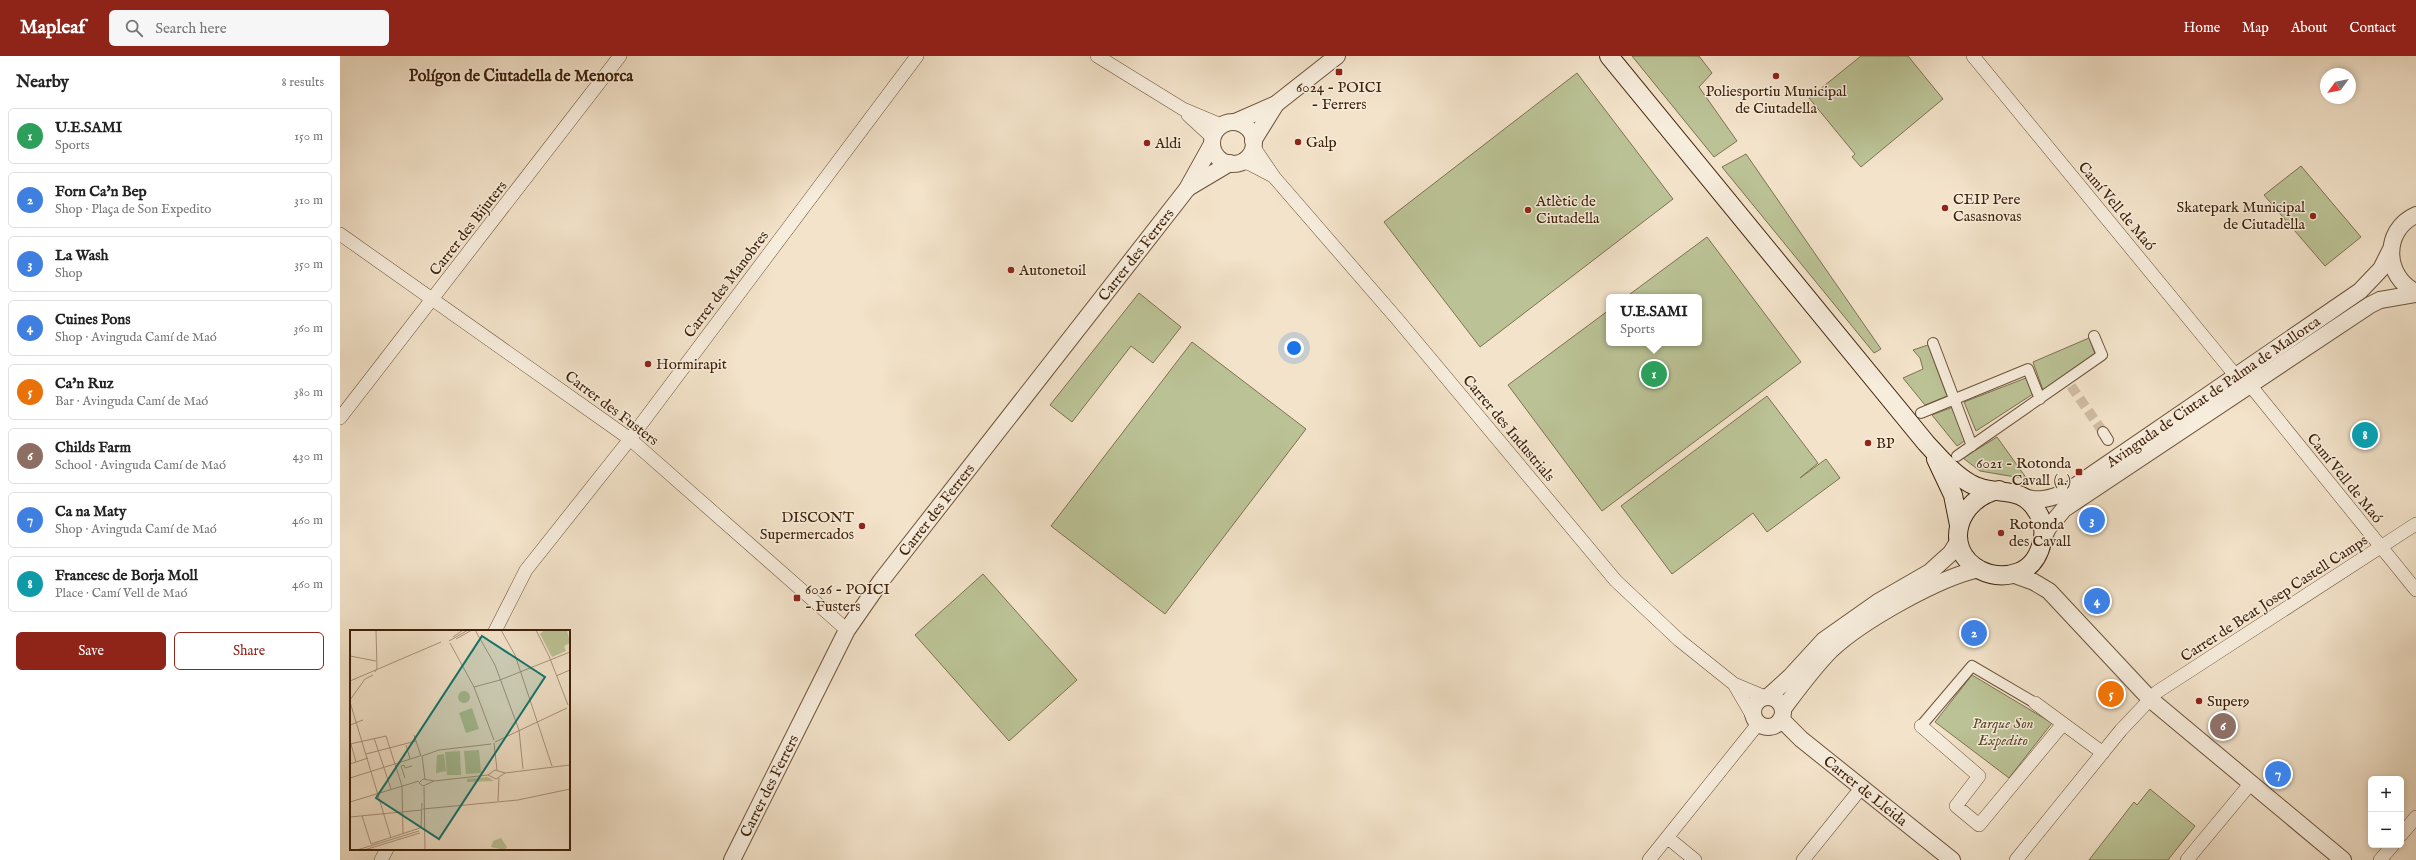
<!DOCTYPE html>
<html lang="en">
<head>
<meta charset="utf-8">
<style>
  body { margin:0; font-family:"IM FELL English",serif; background:#f6f6f6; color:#222 }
  .controls { position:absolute; right:12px; bottom:12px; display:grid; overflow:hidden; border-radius:6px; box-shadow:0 2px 6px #0003 }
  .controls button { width:36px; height:36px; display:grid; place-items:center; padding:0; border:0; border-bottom:1px solid #e0e0e0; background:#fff; color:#222; font:20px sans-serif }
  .compass { position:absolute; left:1980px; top:12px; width:36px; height:36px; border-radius:50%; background:#fff; box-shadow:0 2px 6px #0003; rotate:237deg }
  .you { position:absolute; left:954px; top:292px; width:14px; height:14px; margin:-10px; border:3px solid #fff; border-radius:50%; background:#1a73e8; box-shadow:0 0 0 6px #1a73e833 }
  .badge { display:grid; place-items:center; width:26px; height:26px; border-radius:50%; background:#8f2418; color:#fff; font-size:13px; font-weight:700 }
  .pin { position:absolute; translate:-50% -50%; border:2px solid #fff; box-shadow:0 1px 4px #0006 }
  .popup { position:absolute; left:1266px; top:238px; width:96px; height:52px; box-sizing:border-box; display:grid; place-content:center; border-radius:6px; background:#fff; filter:drop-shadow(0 1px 3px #0005); font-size:13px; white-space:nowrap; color:#767676 }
  .popup b { font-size:15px; color:#222 }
  .popup::after { content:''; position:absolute; left:50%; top:100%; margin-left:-8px; border:8px solid transparent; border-top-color:#fff }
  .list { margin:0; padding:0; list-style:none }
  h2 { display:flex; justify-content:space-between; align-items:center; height:52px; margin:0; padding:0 16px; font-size:17px }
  h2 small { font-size:13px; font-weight:400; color:#767676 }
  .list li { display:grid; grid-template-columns:26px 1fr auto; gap:12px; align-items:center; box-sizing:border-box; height:56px; margin:0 8px 8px; padding:0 8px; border:1px solid #e0e0e0; border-radius:6px }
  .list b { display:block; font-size:15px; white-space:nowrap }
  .list p { margin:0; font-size:13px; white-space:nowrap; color:#767676 }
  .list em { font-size:13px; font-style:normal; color:#767676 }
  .actions { display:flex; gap:8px; padding:12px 16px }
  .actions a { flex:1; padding:9px 0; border:1px solid #8f2418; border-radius:6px; text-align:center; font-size:14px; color:#8f2418 }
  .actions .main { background:#8f2418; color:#fff }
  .icon { flex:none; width:22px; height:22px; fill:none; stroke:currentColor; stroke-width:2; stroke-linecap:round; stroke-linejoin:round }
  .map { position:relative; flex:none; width:2076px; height:804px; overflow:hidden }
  header { display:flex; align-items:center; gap:24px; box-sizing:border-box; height:56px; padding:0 20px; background:#8f2418; color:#fff }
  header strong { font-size:19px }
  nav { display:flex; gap:22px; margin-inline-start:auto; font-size:14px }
  .search { width:280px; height:36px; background:#f6f6f6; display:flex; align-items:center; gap:10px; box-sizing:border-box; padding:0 14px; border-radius:6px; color:#767676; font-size:15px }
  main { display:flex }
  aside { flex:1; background:#fff }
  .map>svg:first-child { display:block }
  .green { fill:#bbc396; stroke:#7e7250 }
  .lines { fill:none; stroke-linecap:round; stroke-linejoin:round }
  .pedestrian-tunnel { stroke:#cfbca3; stroke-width:10; stroke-dasharray:10 5; stroke-linecap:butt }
  .pedestrian-casing { stroke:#6d5239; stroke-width:12 }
  .minor-casing { stroke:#6d5239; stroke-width:14 }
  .tertiary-casing { stroke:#6d5239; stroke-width:18 }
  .secondary-casing { stroke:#402109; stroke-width:20 }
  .pedestrian { stroke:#f7eddd; stroke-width:10 }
  .minor { stroke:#f7eddd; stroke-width:13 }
  .tertiary { stroke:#f7eddd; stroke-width:16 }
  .secondary { stroke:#f7eddd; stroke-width:18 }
  .poi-dot { fill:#8f2418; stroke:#f7eddd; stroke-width:1.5 }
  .labels { text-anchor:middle; stroke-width:3; stroke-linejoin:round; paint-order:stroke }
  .poi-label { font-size:15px; fill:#402109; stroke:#f7eddd; text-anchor:start }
  .street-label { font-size:15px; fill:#402109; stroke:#f7eddd }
  .park-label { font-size:15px; font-style:italic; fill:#5f4a2c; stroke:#f7eddd }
  .neighbourhood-label { font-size:16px; font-weight:bold; fill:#402109; stroke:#f7eddd }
  .inset-road { fill:none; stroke:#ab957d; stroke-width:1 }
  .view { fill:#0f766e; fill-opacity:0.15; stroke:#0f766e; stroke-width:2 }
  .inset-edge { fill:none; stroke:#402109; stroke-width:2 }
</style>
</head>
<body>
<header>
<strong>Mapleaf</strong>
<div class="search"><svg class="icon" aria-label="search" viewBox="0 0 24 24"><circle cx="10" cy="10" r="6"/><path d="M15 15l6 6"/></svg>Search here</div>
<nav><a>Home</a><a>Map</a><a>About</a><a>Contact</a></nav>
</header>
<main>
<aside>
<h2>Nearby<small>8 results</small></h2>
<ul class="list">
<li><span class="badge" style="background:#2e9e5b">1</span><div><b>U.E.SAMI</b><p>Sports</p></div><em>150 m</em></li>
<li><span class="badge" style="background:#3f7fe0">2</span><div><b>Forn Ca'n Bep</b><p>Shop · Plaça de Son Expedito</p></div><em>310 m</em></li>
<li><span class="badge" style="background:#3f7fe0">3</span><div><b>La Wash</b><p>Shop</p></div><em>350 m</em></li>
<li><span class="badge" style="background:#3f7fe0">4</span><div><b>Cuines Pons</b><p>Shop · Avinguda Camí de Maó</p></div><em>360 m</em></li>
<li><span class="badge" style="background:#e8710a">5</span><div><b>Ca'n Ruz</b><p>Bar · Avinguda Camí de Maó</p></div><em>380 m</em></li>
<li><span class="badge" style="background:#8d6e63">6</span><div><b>Childs Farm</b><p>School · Avinguda Camí de Maó</p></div><em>430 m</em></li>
<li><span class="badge" style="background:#3f7fe0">7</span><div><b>Ca na Maty</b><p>Shop · Avinguda Camí de Maó</p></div><em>460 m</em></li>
<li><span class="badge" style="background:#0f9aa8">8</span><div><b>Francesc de Borja Moll</b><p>Place · Camí Vell de Maó</p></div><em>460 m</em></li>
</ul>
<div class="actions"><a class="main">Save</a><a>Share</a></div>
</aside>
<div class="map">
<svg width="2076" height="804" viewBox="0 0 2076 804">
  <rect width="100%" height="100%" fill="#f3e3ca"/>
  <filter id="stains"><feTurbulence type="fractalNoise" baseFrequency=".005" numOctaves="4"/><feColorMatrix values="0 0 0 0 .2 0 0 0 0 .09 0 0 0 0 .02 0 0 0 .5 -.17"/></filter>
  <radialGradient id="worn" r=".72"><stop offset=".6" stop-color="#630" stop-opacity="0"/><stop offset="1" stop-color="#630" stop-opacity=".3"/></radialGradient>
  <path class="green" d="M1292,0h67l13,17 -13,14 38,54 -23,16z
    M1521,0h47l35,43 -82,68 -9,-10 3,-3 -46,-56z
    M1237,17l96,126 -193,148 -96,-125z
    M1406,98l135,195 -7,4 -152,-186z
    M1961,110l60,71 -36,29 -61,-71z
    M1367,181l94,125 -199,149 -94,-126 101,-75v33h90v-46h-73z
    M799,237l42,34 -28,36 -22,-17 -59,76 -22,-17z
    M1749,282l6,16 -52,36 -10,-28z
    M852,286l114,87 -141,185 -114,-88z
    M1588,289l19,51 -22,9 -22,-27 20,-9 -3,-11 -7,-8z
    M1686,322l7,16 -57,37 -12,-29z
    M1427,340l51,67 -18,15 26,-19 14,19 -73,54 -14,-19 -81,61 -51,-68z
    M1613,351l13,33 -9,6 -25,-31z
    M1657,381l30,42 -47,-8 -17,-13z
    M643,518l94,106 -68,61 -94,-106z
    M1632,619l80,48 -43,55 -74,-56z
    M1810,733l45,37 -27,34h-79l45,-58 3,3z"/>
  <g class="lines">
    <path class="pedestrian-tunnel" d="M1731,330l32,46"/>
    <g class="pedestrian-casing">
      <path id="pedestrian" d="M1593,287l39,103
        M1581,357l107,-44 12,30
        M1763,376l5,8
        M1617,400l145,-101 -8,-19
        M1581,670l51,-60 63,37"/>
    </g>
    <g class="minor-casing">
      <path id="minor" d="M757,0l86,53 38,16
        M1633,0l263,320
        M848,59l25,23
        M913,90l21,31 124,143 218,261 63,59 55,44 31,13
        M901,106l9,2 21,11
        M0,178l290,205 217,191
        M1910,329l166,205
        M0,362l280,-362
        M155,575l31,-61 104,-131 287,-383
        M1394,628l18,31
        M1695,647l68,50
        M1581,670l58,50 -23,30 23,19 84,-101
        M2061,779l15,-18
        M1328,782l27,22
        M41,804l6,-11
        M1309,804l109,-136
        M1463,804l59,-73
        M1676,804l105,-130 36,-38 259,-168
        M1847,804l64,-77
        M2040,804l13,-15"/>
    </g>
    <g class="tertiary-casing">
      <g id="tertiary">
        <path d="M895,66l41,-18 61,-48"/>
        <circle cx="893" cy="87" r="21"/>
        <path d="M913,85l23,-37"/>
        <path d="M848,132l42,-25"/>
        <path d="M2076,159c-34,15 -32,62 0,77"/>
        <path id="s1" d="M1679,439c17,8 32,4 49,-4l292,-200 21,-22 9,-18"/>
        <path d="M1703,483l5,-11 16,-19 306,-204 10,-5 36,-6"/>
        <path d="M1672,518l22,8 15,9 101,108 193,161"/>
        <circle cx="1428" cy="656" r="15"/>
        <path d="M1428,641l22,-20 34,-37 54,-38 52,-30 21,-19 8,-13"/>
        <path d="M1443,653c15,-20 30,-41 48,-59 31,-29 107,-72 148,-81"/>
        <path id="s2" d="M1441,663l20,20 151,121"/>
        <path id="s3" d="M392,804l115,-230 34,-49 306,-392 25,-45"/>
      </g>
    </g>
    <g class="secondary-casing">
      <path id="secondary" d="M1269,0l317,387c13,14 28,32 45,41 24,14 50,-2 67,29 5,8 7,20 4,29 -3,13 -10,25 -23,30 -13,5 -27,4 -39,-2 -39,-21 -22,-72 19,-80
        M1596,403l17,36 6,30"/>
    </g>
    <use href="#pedestrian" class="pedestrian"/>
    <use href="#minor" class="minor"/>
    <use href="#tertiary" class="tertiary"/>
    <use href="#secondary" class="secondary"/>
  </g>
  <g class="poi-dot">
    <rect x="995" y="12" width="8" height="8" rx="2"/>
    <circle cx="1436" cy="20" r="4"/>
    <circle cx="958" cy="86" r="4"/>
    <circle cx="807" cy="87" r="4"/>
    <circle cx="1605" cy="152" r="4"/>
    <circle cx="1188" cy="154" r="4"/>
    <circle cx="1973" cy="160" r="4"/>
    <circle cx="671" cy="214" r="4"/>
    <circle cx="308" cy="308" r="4"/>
    <circle cx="1528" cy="387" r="4"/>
    <rect x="1735" y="412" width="8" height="8" rx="2"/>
    <circle cx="522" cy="470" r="4"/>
    <circle cx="1661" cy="477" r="4"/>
    <rect x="453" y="538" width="8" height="8" rx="2"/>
    <circle cx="1859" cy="645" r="4"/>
  </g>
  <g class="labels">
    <g class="poi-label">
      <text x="999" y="36" text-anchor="middle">6024 - POICI<tspan x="999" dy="17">- Ferrers</tspan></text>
      <text x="1436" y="40" text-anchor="middle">Poliesportiu Municipal<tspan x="1436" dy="17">de Ciutadella</tspan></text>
      <text x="966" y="91">Galp</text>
      <text x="815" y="92">Aldi</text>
      <text x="1613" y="148">CEIP Pere<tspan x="1613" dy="17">Casasnovas</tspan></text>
      <text x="1196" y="150">Atlètic de<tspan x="1196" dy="17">Ciutadella</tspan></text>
      <text x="1965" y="156" text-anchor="end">Skatepark Municipal<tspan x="1965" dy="17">de Ciutadella</tspan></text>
      <text x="679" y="219">Autonetoil</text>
      <text x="316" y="313">Hormirapit</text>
      <text x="1536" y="392">BP</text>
      <text x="1731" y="412" text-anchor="end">6021 - Rotonda<tspan x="1731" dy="17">Cavall (a.)</tspan></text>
      <text x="514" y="466" text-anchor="end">DISCONT<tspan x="514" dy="17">Supermercados</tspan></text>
      <text x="1669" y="473">Rotonda<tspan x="1669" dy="17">des Cavall</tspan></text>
      <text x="465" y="538">6026 - POICI<tspan x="465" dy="17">- Fusters</tspan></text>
      <text x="1867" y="650">Super9</text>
    </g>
    <g class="street-label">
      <text transform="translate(1777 150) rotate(50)" y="5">Camí Vell de Maó</text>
      <text transform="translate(128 172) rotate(-52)" y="5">Carrer des Bijuters</text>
      <text dy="5" stroke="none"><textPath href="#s3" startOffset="731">Carrer des Ferrers</textPath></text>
      <text transform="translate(386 228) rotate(-53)" y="5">Carrer des Manobres</text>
      <text dy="5" stroke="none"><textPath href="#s1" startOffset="227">Avinguda de Ciutat de Palma de Mallorca</textPath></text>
      <text transform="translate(272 352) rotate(37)" y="5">Carrer des Fusters</text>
      <text transform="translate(1169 372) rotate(50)" y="5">Carrer des Industrials</text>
      <text transform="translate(2005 422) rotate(51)" y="5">Camí Vell de Maó</text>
      <text dy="5" stroke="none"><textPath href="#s3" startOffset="407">Carrer des Ferrers</textPath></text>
      <text transform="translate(1934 542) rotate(-33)" y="5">Carrer de Beat Josep Castell Camps</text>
      <text dy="5" stroke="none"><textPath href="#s3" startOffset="83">Carrer des Ferrers</textPath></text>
      <text dy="5" stroke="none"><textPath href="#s2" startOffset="111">Carrer de Lleida</textPath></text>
    </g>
    <g class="park-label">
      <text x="1663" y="672">Parque Son<tspan x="1663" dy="17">Expedito</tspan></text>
    </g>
    <g class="neighbourhood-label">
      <text x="181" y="25">Polígon de Ciutadella de Menorca</text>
    </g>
  </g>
  <g transform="translate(10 574)">
    <rect width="220" height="220" fill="#f3e3ca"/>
    <path d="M194,0h23l3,13 -6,3 2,5 -14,6 -12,-23zM108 67a6 6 0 1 1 12 0a6 6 0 1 1-12 0ZM122,78l7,21 -13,4 -7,-20zM129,120l2,23 -15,1 -2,-23zM110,121l1,24h-14l-2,-23zM94,124l2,17 -10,2 1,-18zM138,147l6,4 -27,1v-3zM151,208l6,9 -2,3 -14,-3 2,-6z" fill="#bbc396"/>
    <path class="inset-road" d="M125,0l20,35 24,65 4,39M151,0l14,25 37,111M186,0l13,26 19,49M103,7l10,-7M106,9l16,-9M99,11l19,-11M100,13l24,44 20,53M0,26l26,5M25,42l2,-4 -1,-38M206,46l14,-6M0,51l91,-39M124,57l26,-7 70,-28M0,70l15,-21 8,-4M0,72l41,136M0,95l13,-5M64,105l7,21 -1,-2M24,108l17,51M145,112l72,-34M144,113l3,27M0,114l36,-8 16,50 1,48M1,114l5,18M56,115l4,14M16,124l50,-13M72,126l17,-6 52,-6M72,126l3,23M0,134l18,-6M138,145l8,4 9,-6 65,-8M0,148l70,-22M55,148l-4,-12 3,-1 1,3 7,-2M84,151l-11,-2 -4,4 4,3 11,-5 54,-6 7,-5 10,3M74,157l1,63M148,171l1,-23M0,172l69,-21M73,179l95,-9 52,-11M12,186l9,28 49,-16M0,187l72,-7M71,197l1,-24M7,220l62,-19M14,220l56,-17"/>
    <path class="view" d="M132,6l63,41 -106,162 -63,-41z"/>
    <rect width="220" height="220" class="inset-edge"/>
  </g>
  <rect width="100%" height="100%" filter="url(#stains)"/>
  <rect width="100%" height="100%" fill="url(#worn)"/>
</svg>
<div class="controls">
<button>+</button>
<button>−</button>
</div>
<svg class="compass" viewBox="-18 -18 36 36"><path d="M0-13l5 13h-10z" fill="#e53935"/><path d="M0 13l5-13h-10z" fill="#767676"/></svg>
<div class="you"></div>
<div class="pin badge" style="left:1314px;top:318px;background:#2e9e5b">1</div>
<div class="popup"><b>U.E.SAMI</b>Sports</div>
<div class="pin badge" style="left:1634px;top:577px;background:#3f7fe0">2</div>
<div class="pin badge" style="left:1752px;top:464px;background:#3f7fe0">3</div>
<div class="pin badge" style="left:1757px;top:545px;background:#3f7fe0">4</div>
<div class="pin badge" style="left:1771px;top:638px;background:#e8710a">5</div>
<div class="pin badge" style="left:1883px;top:670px;background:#8d6e63">6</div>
<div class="pin badge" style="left:1938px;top:718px;background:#3f7fe0">7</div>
<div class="pin badge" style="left:2025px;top:379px;background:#0f9aa8">8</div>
</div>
</main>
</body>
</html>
